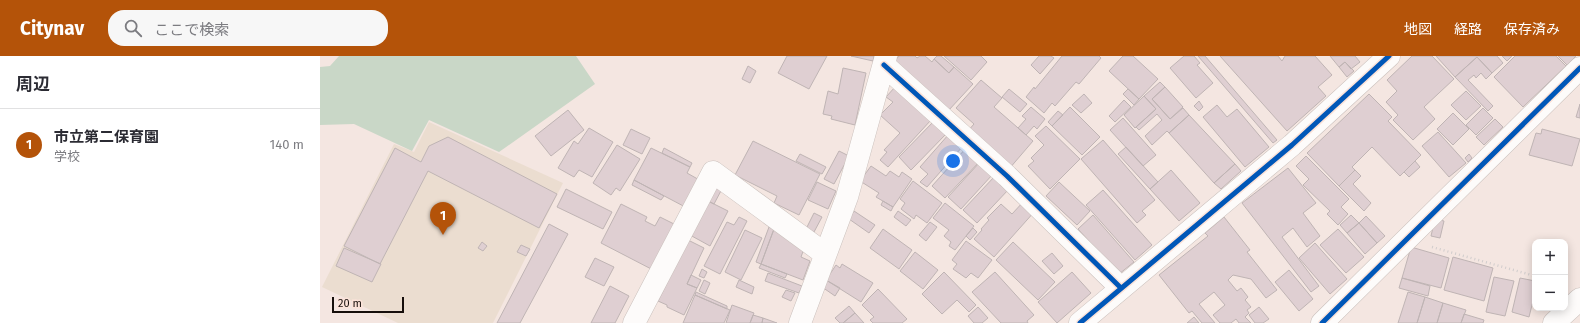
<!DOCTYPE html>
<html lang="ja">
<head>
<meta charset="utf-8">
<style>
  body { margin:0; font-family:"Fira Sans","Noto Sans JP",sans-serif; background:#f7f7f7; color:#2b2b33 }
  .controls { position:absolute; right:12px; bottom:12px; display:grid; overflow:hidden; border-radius:8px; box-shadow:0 2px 10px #0003 }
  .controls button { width:36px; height:36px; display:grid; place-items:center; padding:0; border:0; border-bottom:1px solid #e1e1e2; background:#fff; color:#2b2b33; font:20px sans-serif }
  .scale { position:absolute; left:12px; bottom:10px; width:72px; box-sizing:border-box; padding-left:4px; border:2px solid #160e0b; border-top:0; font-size:11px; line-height:14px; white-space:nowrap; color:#160e0b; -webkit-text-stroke:3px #fce3d9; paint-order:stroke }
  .you { position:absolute; left:633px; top:105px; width:14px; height:14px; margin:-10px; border:3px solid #fff; border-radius:50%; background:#1a73e8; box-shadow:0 0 0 6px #1a73e833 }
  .badge { display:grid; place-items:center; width:26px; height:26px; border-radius:50%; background:#b45309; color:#fff; font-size:13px; font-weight:700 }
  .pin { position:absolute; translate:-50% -33px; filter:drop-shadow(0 1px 2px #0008) }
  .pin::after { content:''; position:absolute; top:21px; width:14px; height:12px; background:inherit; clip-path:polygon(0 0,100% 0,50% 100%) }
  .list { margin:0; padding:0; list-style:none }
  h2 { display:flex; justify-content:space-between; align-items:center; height:52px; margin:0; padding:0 16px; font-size:17px }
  h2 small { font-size:13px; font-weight:400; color:#7c7c81 }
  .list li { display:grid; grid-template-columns:26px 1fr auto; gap:12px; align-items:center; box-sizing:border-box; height:72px; padding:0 16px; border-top:1px solid #e1e1e2 }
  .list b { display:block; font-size:15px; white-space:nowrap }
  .list p { margin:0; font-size:13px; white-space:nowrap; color:#7c7c81 }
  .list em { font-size:13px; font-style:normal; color:#7c7c81 }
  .icon { flex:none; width:22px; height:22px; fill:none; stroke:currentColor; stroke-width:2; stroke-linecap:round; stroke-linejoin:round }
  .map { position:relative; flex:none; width:1260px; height:267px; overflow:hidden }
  header { display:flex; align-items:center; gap:24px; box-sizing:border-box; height:56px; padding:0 20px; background:#b45309; color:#fff }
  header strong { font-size:19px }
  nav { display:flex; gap:22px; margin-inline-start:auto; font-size:14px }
  .search { width:280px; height:36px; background:#f7f7f7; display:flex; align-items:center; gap:10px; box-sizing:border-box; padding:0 14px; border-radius:16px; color:#7c7c81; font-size:15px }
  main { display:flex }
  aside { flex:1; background:#fff }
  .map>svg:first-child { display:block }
  .education { fill:#ebddd0 }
  .green { fill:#c9d7c7 }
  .building { fill:#dfcfd2; stroke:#bfb4b4 }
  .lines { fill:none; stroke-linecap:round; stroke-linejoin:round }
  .minor-casing { stroke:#cac0bc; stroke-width:23 }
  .tertiary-casing { stroke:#cac0bc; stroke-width:23 }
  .path { stroke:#d0cccc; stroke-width:2.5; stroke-dasharray:1 3; stroke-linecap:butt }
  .minor { stroke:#fdfbfa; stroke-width:22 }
  .tertiary { stroke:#fdfbfa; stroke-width:22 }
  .cycleway-casing { stroke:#fce3d9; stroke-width:8 }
  .cycleway { stroke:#0057b8; stroke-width:5 }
</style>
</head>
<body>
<header>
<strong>Citynav</strong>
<div class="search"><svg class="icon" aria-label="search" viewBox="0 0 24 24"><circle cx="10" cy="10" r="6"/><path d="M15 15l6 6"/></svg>ここで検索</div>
<nav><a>地図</a><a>経路</a><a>保存済み</a></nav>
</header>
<main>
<aside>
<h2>周辺<small></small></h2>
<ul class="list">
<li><span class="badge">1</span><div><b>市立第二保育園</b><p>学校</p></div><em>140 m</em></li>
</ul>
</aside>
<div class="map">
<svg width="1260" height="267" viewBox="0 0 1260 267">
  <rect width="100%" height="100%" fill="#f4e6e1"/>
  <path class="education" d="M109,66l134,61 -70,140h-95l-76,-36 72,-143 20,8z"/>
  <path class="green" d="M19,0h237l19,28 -96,68 -70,-32 -17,31 -58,-27 -34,1v-58l10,-1z"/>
  <path class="building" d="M467,0h40l-18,33 -31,-16z
    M531,0h23l-1,5z
    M579,0h16l2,2 3,-2h5l7,6 2,-3 15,14 5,-6 19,17 -25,27 -55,-48z
    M617,0h4l13,11 -5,6 -15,-14z
    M624,0h37l6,6 -16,18z
    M719,0h12l3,2 -14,16 -9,-9z
    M742,0h37l2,2 -22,26 -3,-2 -21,24 -3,-3 -8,10 -18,-16 8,-10 1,2z
    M803,0h10l25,23 -19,20 -30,-28z
    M864,0h10l6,7 -3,2 16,18 -17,15 -26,-30z
    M878,0h7l72,84 -4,3z
    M900,0h58l4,5 3,-5h30l17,19 -14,12 8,9 -39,35z
    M1010,0h25l5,6 -9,7 -6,-7 -6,5z
    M1092,0h20l22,23 -30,28 11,12 -22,21 -20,-20 5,-5 -12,-13 11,-11 -10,-11z
    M1116,0h61l6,7 -11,10 -15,-16 -22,20z
    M1182,0h10l-5,5z
    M1195,0h41l10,10 -43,41 -29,-30z
    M1238,0h18l-9,9z
    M1157,1l15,16 -6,6 -5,-6 -5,5 -2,-3 -6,5 25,26 -5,5 -33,-34z
    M1025,6l9,9 -7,6 -8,-10z
    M428,10l8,5 -6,12 -8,-4z
    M523,12l23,5 -11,52 -24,-6 1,-3 -9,-2 5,-23 10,3z
    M661,24l21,18 -8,9 39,34 -24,28 -42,-37 7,-8 -18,-16z
    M840,26l5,5 -13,12 18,20 13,-11 6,7 -20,18 -2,-2 -15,14 -7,-9 17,-16 -5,-6 -18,16 -3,-3 20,-18 -12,-13z
    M575,31l36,33 -43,47 -8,-7 7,-8 -3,-2 16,-17 -20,-18 13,-13 -7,-5z
    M845,31l18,20 -13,12 -18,-20z
    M689,33l18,15 -7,8 -18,-15z
    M808,33l11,10 -5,6 -11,-11z
    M1146,35l15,15 -15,14 -15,-15z
    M764,38l8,9 -11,10 -9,-8z
    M1049,38l23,23 -4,4 33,34 -21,21 -28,-29 -20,20 3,3 -16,16 -32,-33z
    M824,40l12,13 -21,19 -11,-13z
    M804,44l7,7 -16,15 -6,-6z
    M879,45l4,6 -4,4 -5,-5z
    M1260,48v14l-4,-1z
    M897,49l10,12 10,-8 32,38 -24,20 -42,-50z
    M711,51l14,12 -8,10 -3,-3 -8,9 -8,-7 8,-9 -4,-3z
    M750,51l30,30 -18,18 -30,-29z
    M1163,52l10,10 -17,17 -10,-10z
    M248,54l16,20 -33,26 -16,-20z
    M738,55l5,4 -11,11 -4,-4z
    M1133,57l16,16 -16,16 -16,-16z
    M869,59l46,49 -21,19 -45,-50z
    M803,62l33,37 -13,11 -33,-36z
    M1175,63l8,8 -19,18 -8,-8z
    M615,64l13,12 -37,38 -12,-13z
    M726,70l34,33 -30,30 -22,-23 6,-5 -3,-3 13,-13 -9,-9z
    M269,72l24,14 -21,35 -13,-7 -5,7 -16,-9 16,-27 4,3z
    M311,73l19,9 -8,16 -19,-9z
    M1222,73l38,10 -8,27 -43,-11 7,-22 5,1z
    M1118,76l28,31 -17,14 -27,-31z
    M629,78l14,12 -36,41 -7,-5 8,-8 -8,-7z
    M128,81l109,57 -18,34 -111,-57 -48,93 -36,-18 51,-98 26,14 8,-16z
    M783,84l52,60 -13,11 4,4 -9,8 -56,-64z
    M433,85l67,33 -21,41 -25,-12 3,-7 -42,-21z
    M297,89l23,14 -20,32 -4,-3 -5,7 -18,-12z
    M647,91l14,13 -36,38 -13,-12z
    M806,91l32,35 -8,7 -32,-35z
    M331,92l39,19 -3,6 16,9 -14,27 -55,-29z
    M344,92l28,15 -2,4 -28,-14z
    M519,95l10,5 -15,28 -10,-5z
    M480,98l26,13 -4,7 -26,-13z
    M1149,98l3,4 -4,4 -3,-4z
    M986,100l43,43 -8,8 7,7 -10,11 -11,-11 3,-3 -27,-26 6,-6 -13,-13z
    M1095,105l5,6 -11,10 -5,-5z
    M660,106l13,12 -32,35 -13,-12z
    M915,108l6,7 -20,18 -7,-6z
    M551,110l15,10 4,-5 9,6 3,-5 10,7 -19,28 -17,-10 3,-4 -19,-12z
    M968,112l28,35 -13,10 17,23 -13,11 -14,-19 -11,9 37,49 -8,6 -69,-89z
    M851,114l29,33 -21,18 -29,-32z
    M1035,114l6,6 -8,8 18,19 -7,8 -25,-25z
    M675,120l14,13 -32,34 -14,-13z
    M314,124l30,16 -3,4 -29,-15z
    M593,125l29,22 -15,20 -11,-8 -2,4 -13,-10 4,-6 -5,-4z
    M497,126l19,9 -8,18 -20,-9z
    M739,126l31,29 -13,14 -31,-29z
    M397,127l6,4 -9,17 -6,-3z
    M246,133l46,23 -9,17 -46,-22z
    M783,134l49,55 -17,15 -49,-55z
    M388,145l20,10 -18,35 -20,-11z
    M563,145l10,6 -2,4 -10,-6z
    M704,145l11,10 -41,46 -20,-18 8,-9 -1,-1 8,-9 -2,-2 14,-14 11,10z
    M625,147l29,23 -19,24 -6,-4 2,-4 -7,-6 5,-6 -16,-12z
    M301,148l26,13 -2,4 10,5 5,-9 20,10 -23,45 -56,-29z
    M534,155l21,14 -6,8 -20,-14z
    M578,155l13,9 -5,6 -12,-9z
    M494,157l8,4 -8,15 -8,-3z
    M773,159l41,47 -15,12 -41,-45z
    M1031,159l8,8 -12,10 -7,-8z
    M1046,160l19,20 -8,7 -18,-20z
    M419,161l8,4 -27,53 -16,-8 23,-44 7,3z
    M904,161l26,33 -3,2 30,38 -11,8 -15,-19 -18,-4 -5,5 9,11 4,-3 7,9 -3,3 6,7 -4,3 2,3 -4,4 6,6h-12l-3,-4 -5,4h-11l-7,-8 12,-10 -11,-13 -15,12 16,19h-13l-10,-12 -3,2 -30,-38 49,-39 -3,-3z
    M1115,163l9,2 -4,17 -9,-2z
    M610,166l7,5 -11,14 -7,-6z
    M1039,167l18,20 -12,11 -18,-21z
    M229,168l19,10 -48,89h-23z
    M449,171l5,2 -13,35 -5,-2z
    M653,172l4,4 -7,8 -4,-4z
    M454,173l31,17 -4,11 9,4 -7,19 -42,-16z
    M563,173l29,21 -13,19 -29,-21z
    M1018,173l26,28 -18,16 -26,-28z
    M425,174l17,8 -21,42 -16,-8z
    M368,184l16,8 -17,36 10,4 -13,27 -17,-8v-2l-9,-4z
    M646,185l26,19 -14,18 -7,-5 -5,5 -13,-9 4,-5 -5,-4z
    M162,186l5,4 -4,5 -5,-3z
    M693,186l42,40 -17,18 -42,-40z
    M995,187l32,36 -17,15 -31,-36z
    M201,189l9,4 -4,7 -9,-4z
    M1091,191l38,11 -8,30 -39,-10z
    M24,192l37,16 -9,18 -36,-16z
    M595,196l23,18 -15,19 -23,-18z
    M732,197l11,13 -9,8 -12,-13z
    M1133,201l40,11 -9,33 -40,-11z
    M275,202l19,9 -10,19 -19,-9z
    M441,208l26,10 -2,4 -26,-10z
    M522,208l31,19 -12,19 -35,-22 10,-15 4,3z
    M382,213l5,3 -3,6 -5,-2z
    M969,214l24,29 -14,12 -24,-29z
    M624,216l32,33 -7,7 -12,-12 -15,14 -20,-20z
    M675,216l39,43 -7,6 1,2h-27l-29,-31z
    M752,216l19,21 -34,30 -19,-21z
    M448,217l34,13 -3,7 -34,-12z
    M371,219l10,5 -4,8 -10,-4z
    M1174,221l20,4 -9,35 -19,-4z
    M1082,222l28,8 -2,10 -29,-8z
    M1200,222l15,3v21l-2,-1 -4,16 -17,-5z
    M384,224l6,3 -5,11 -6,-3z
    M419,224l15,7 -2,7 -16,-7z
    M506,224l14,8 -5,8 -13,-9z
    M290,230l19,10 -14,27h-24z
    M558,233l29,30 -5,4h-29l-3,-3 4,-3 -12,-12z
    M466,234l9,3 -4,8 -9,-4z
    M376,236l31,14v3l-32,-14z
    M1088,236l17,5 -8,26h-19z
    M375,239l35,15 -6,13h-41z
    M1105,241l18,6 -6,20h-20z
    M1123,247l23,7 -5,13h-24z
    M412,249l22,8 -4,10h-24z
    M529,250l6,7 -12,10h-3l-5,-5z
    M658,251l10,11 -6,5h-8l-6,-7z
    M939,251l10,12 -6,4h-8l-6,-8z
    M535,257l9,10h-21z
    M1144,258l20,6 -1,3h-22z
    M433,259l10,3 -1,5h-12z
    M874,261l5,6h-12z
    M443,262l14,5h-15z"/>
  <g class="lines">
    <g class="minor-casing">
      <path id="minor" d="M564,9l123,111 114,112
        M314,267l79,-151 112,82
        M480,267l47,-126 39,-141
        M760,267l212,-178 97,-89
        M1002,267l258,-255"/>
    </g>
    <g class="tertiary-casing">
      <path id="tertiary" d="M1234,267l26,-24"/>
    </g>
    <path class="path" d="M1112,191l103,29"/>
    <use href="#minor" class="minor"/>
    <use href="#tertiary" class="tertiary"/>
    <g class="cycleway-casing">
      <path id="cycleway" d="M564,9l123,111 114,112
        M760,267l212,-178 97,-89
        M1002,267l258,-255"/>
    </g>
    <use href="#cycleway" class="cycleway"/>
  </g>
</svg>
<div class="controls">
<button>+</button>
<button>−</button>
</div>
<div class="scale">20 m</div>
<div class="you"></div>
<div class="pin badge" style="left:123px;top:179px">1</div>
</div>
</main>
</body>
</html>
